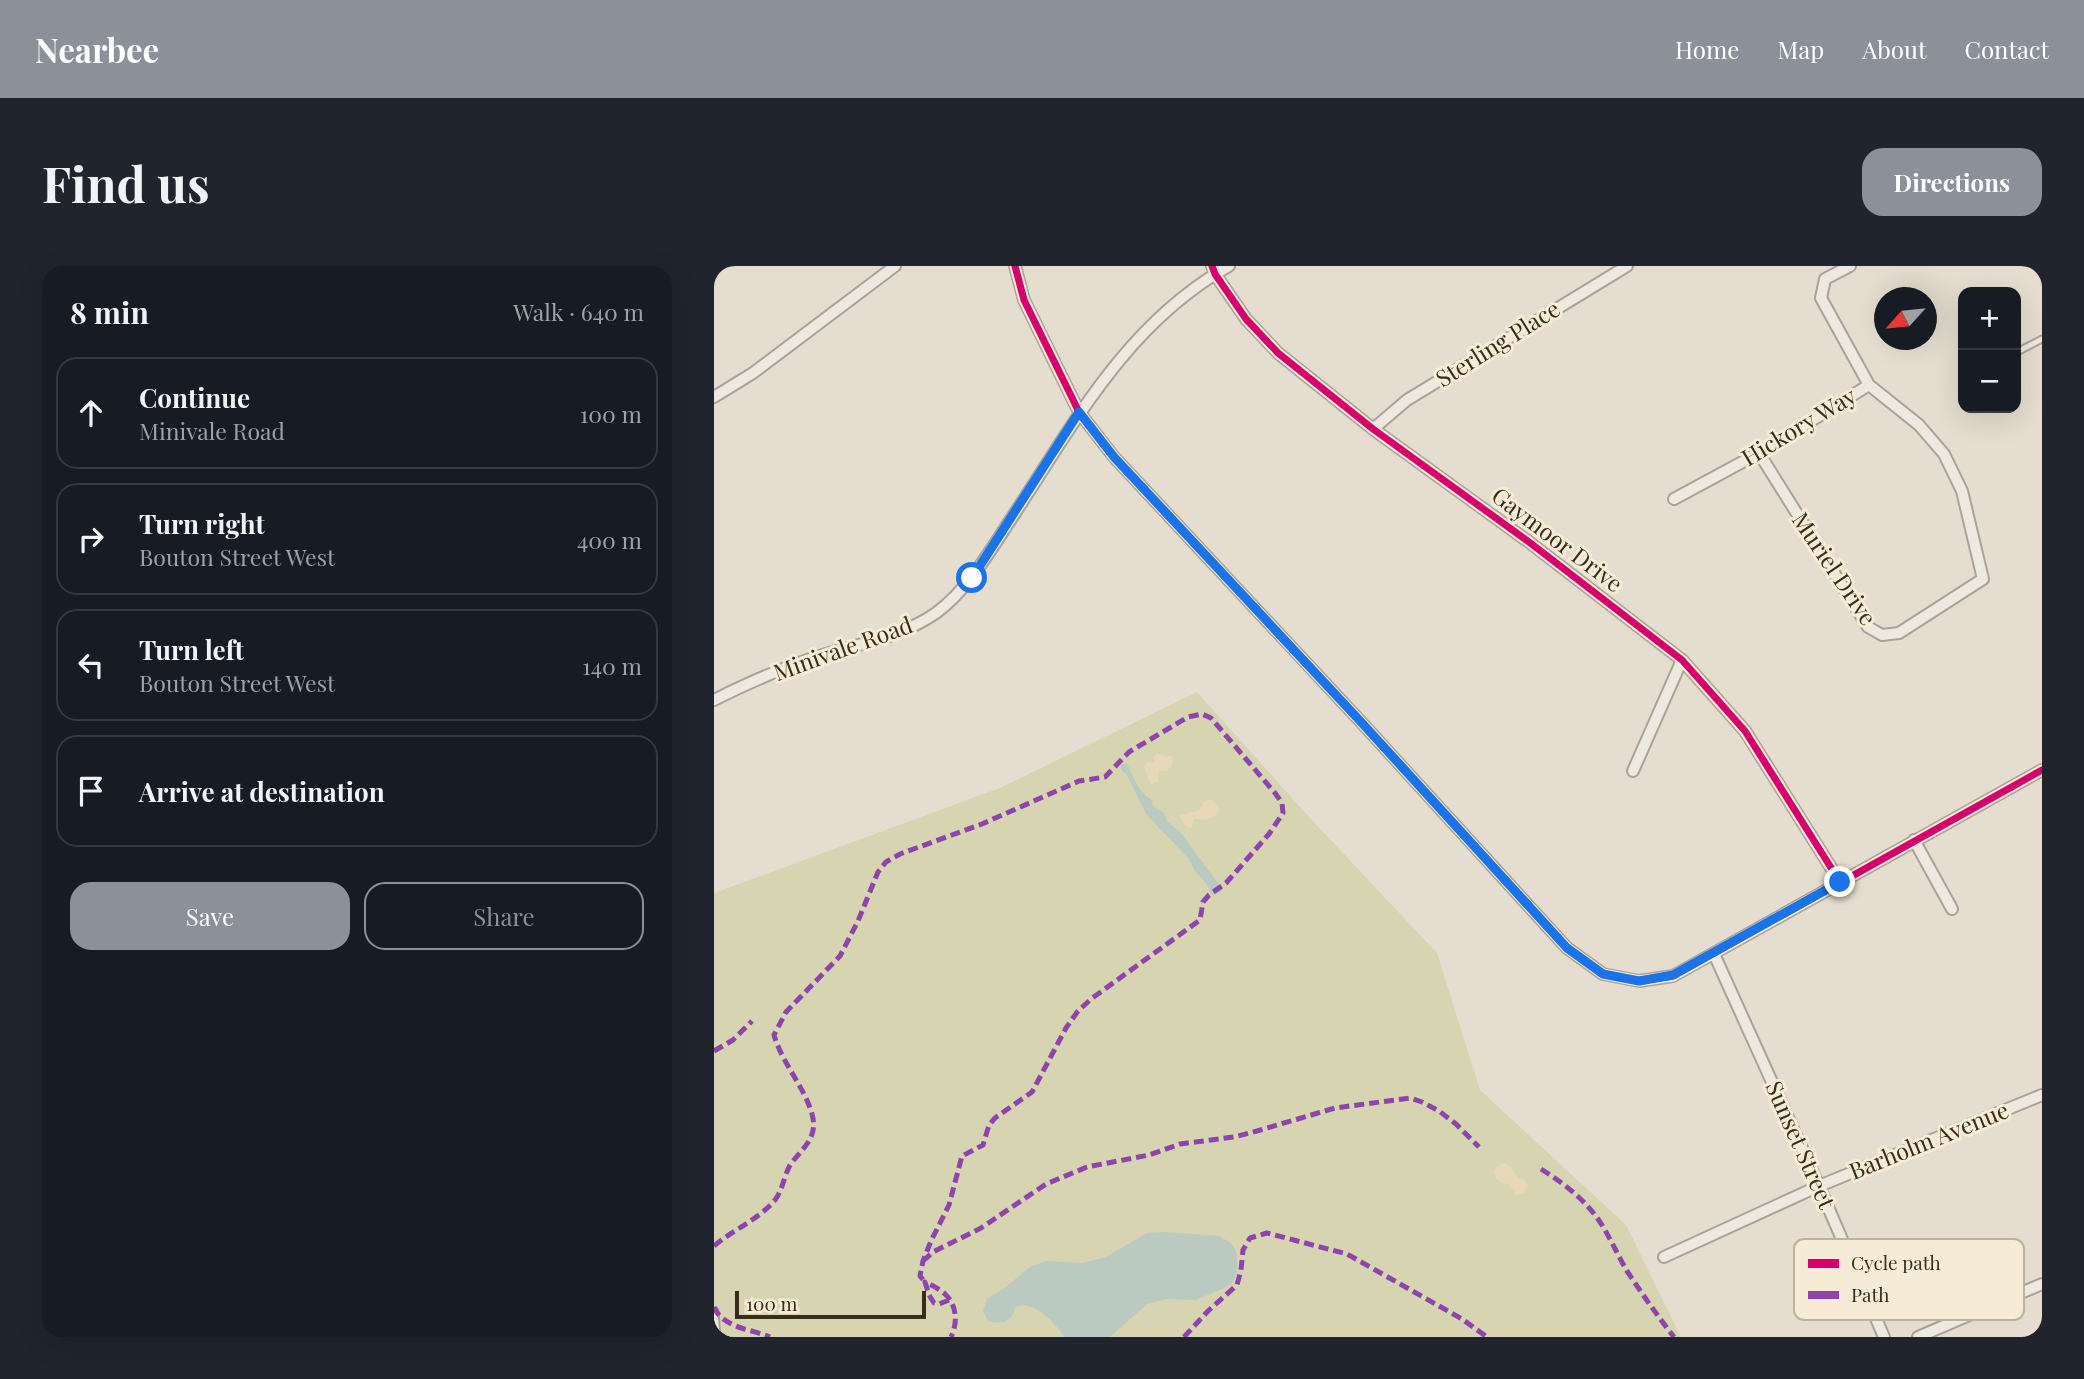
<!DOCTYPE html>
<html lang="en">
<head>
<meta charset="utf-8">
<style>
  body { margin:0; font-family:"Playfair Display",serif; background:#20242c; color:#f1f3f6 }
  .controls { position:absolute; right:21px; top:21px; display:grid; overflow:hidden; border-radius:14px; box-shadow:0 7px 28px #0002 }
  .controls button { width:63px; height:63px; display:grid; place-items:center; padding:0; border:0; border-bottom:2px solid #363941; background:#171b24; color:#f1f3f6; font:35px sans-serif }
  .compass { position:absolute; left:1160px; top:21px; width:63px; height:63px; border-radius:50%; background:#171b24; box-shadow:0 7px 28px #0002; rotate:243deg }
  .scale { position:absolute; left:21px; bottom:18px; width:191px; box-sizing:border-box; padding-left:7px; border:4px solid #3a2b1f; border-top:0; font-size:19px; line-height:24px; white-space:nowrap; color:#3a2b1f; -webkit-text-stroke:5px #f6ebd5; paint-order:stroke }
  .stop { position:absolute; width:21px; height:21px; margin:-16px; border:5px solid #1a73e8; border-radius:50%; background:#fff }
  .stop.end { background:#1a73e8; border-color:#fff; box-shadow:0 2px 7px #0008 }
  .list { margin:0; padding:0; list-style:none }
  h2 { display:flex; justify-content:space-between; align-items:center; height:91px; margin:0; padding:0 28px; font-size:30px }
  h2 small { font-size:23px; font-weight:400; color:#9ea1a6 }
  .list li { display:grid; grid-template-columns:46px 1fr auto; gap:21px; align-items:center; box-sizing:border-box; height:112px; margin:0 14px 14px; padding:0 14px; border:2px solid #363941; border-radius:21px }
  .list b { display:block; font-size:26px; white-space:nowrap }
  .list p { margin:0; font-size:23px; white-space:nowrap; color:#9ea1a6 }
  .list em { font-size:23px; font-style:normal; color:#9ea1a6 }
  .actions { display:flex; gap:14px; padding:21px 28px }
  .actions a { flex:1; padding:16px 0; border:2px solid #8c9099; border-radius:21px; text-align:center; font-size:24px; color:#8c9099 }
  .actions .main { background:#8c9099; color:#fff }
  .icon { flex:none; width:38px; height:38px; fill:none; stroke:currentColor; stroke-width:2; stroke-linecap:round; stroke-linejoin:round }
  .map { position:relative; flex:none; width:1328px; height:1071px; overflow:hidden; border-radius:21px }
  header { display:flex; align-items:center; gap:42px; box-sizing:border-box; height:98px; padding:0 35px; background:#8c9099; color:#fff }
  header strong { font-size:33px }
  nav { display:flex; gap:38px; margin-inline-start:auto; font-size:24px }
  .intro { display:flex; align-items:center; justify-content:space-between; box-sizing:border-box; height:168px; padding:0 42px }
  h1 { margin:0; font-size:49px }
  .button { padding:18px 32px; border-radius:21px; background:#8c9099; color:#fff; font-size:24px; font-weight:700 }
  main { display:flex; gap:42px; padding:0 42px }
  aside { flex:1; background:#171b24; border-radius:21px; box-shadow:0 7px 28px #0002 }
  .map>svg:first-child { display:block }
  .green { fill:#d6d4b1 }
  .sand { fill:#e8d8b6 }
  .water { fill:#bacac0 }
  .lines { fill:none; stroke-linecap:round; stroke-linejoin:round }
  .service-casing { stroke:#aba297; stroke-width:9 }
  .minor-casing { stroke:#aba297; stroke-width:14 }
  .service { stroke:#ede8e0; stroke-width:5 }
  .minor { stroke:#ede8e0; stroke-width:10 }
  .quiet { stroke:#8e44ad; stroke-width:5; stroke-dasharray:10 5; stroke-linecap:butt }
  .cycleway-casing { stroke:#f6ebd5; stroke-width:11 }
  .cycleway { stroke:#d6006c; stroke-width:7 }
  .route { stroke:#1a73e8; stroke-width:9 }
  .labels { text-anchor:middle; stroke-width:6; stroke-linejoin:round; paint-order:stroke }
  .street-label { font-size:23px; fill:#3a2b1f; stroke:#f6ebd5 }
  .key { fill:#f6ebd5; stroke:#beb19e; stroke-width:2 }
  .key-label { font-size:19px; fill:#3a2b1f }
</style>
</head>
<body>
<header>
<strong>Nearbee</strong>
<nav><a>Home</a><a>Map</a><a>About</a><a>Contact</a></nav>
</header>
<div class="intro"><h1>Find us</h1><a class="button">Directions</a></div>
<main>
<aside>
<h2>8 min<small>Walk · 640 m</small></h2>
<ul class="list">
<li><svg class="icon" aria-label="ahead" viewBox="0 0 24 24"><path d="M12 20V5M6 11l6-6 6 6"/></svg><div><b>Continue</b><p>Minivale Road</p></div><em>100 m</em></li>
<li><svg class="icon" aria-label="right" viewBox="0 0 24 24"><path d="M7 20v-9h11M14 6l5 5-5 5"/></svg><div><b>Turn right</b><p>Bouton Street West</p></div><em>400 m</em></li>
<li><svg class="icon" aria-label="left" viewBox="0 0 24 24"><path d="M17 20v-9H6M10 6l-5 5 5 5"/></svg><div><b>Turn left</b><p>Bouton Street West</p></div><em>140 m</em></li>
<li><svg class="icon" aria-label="arrive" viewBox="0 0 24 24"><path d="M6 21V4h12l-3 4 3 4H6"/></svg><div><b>Arrive at destination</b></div></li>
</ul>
<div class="actions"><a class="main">Save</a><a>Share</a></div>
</aside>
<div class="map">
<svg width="1328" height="1071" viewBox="0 0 1328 1071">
  <rect width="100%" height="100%" fill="#e5ddcf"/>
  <path class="green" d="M483,426l112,125 128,136 43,137 146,135 55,112h-967v-444l286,-105z"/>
  <path class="sand" d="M444,487l5,3h8l2,3 -1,7 -6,5h-7l-1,11 -7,3 -7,-18 3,-4 7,-2v-5z
    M494,534h5l6,9 -1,6 -13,5 -11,-1 -3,9 -6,-2 -5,-9 1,-2 19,-5 4,-8z
    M791,897l5,3 8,12 6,1 4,6 -4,8 -8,2 -7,-10 -12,-5 -3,-8 2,-5z"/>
  <path class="water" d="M413,497c6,13 11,29 24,36l2,7 11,7 3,8 14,12 42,57 -10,6 -8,-14 -10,-11 -7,-13 -42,-44 -19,-39 -5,-4 -2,-6z
    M451,966l54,4 12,7 6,11v17l-4,11 -9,6 -28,12 -30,-1 -19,5 -37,33h-45c-12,-15 -27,-35 -48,-31l-2,2c-3,15 -14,16 -27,13l-5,-10 4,-12 20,-13 23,-19 16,-6 36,2 24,-6 41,-24z"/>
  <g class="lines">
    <g class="service-casing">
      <path id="service" d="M1305,85l23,-12
        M1,1045l2,26"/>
    </g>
    <g class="minor-casing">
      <path id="minor" d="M301,0l9,34 55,112 35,45 248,266 205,225 36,26 36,7 34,-5 369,-206
        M498,0l3,8 31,45 32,34 95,76 156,113 153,118 63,71 95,151
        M0,131l39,-24 142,-107
        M659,163l34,-29 220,-134
        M1045,187l109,174 14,8 17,-2 84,-54 -21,-88 -18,-37 -25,-29 -50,-40 -48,-87 4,-19 25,-13
        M960,233l85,-46 110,-68
        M0,434c30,-15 61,-29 93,-40 43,-15 90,-20 129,-47 33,-24 57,-67 79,-100 61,-93 113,-190 214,-247
        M919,505l49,-111
        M1200,574l38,69
        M1000,688l105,232 65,151
        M950,991l155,-71 223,-91
        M1204,1071l124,-53"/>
    </g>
    <use href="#service" class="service"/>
    <use href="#minor" class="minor"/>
    <path class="quiet" d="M0,785l19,-11 19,-19
      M827,903c22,14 42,29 57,50 11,16 19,35 29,52 15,23 30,44 47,66
      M0,980c20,-17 44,-26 61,-46 9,-12 9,-28 18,-39 13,-16 25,-25 19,-47 -8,-28 -30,-51 -38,-79l12,-23 54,-56 18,-35 20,-49 8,-10 14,-8 82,-30 97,-43 26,-4 24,-25 59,-35 14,-3 9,4 64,75 7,10 1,10 -14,21 -43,49 -17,12 -6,7 -3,18 -109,79 -13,12 -12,17 -34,64 -37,26 -6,7 -6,20 -21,11 -13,49 -18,36 -8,20 -3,15 5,6
      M209,995l10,-9 48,-24 65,-44 41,-17 62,-12 31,-11 54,-7 23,-6 78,-23 75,-10 12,4 17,9 17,13 23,23
      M235,1034l-10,4 -5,-1 -5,-8 -4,-13c6,3 15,7 20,12 12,11 13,29 6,43
      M0,1041c9,21 37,22 56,30
      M470,1071l24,-26 29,-26 4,-15 2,-20 7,-12 17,-5 80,21 115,65 25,18"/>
    <g class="cycleway-casing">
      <path id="cycleway" d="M301,0l9,34 55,112 35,45 248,266 205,225 36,26 36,7 34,-5 369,-206
        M498,0l3,8 31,45 32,34 95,76 156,113 153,118 63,71 95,151"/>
    </g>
    <use href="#cycleway" class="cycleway"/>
  </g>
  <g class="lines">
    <path class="route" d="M258,312l107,-166 35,45 248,266 205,225 36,26 36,7 34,-6 167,-93"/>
  </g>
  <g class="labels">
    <g class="street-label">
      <text transform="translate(784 78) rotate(-32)" y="8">Sterling Place</text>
      <text transform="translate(1085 161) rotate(-31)" y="8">Hickory Way</text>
      <text transform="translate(843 274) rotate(37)" y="8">Gaymoor Drive</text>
      <text transform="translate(1120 303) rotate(56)" y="8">Muriel Drive</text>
      <text transform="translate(129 383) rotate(-20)" y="8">Minivale Road</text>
      <text transform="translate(1215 875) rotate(-22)" y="8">Barholm Avenue</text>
      <text transform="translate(1086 879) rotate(66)" y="8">Sunset Street</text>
    </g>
  </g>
  <rect x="1080" y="973" width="230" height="81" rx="10" class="key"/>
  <rect x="1094" y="993" width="31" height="9" fill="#d6006c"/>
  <rect x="1094" y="1025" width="31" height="8" fill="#8e44ad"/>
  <g class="key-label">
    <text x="1137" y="1004">Cycle path</text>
    <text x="1137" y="1036">Path</text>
  </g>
</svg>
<div class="controls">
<button>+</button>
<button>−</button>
</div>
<svg class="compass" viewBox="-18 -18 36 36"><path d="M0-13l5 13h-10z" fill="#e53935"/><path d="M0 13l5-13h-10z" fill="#9ea1a6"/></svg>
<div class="scale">100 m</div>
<div class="stop" style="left:258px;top:312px"></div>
<div class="stop end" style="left:1126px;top:616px"></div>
</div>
</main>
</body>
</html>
